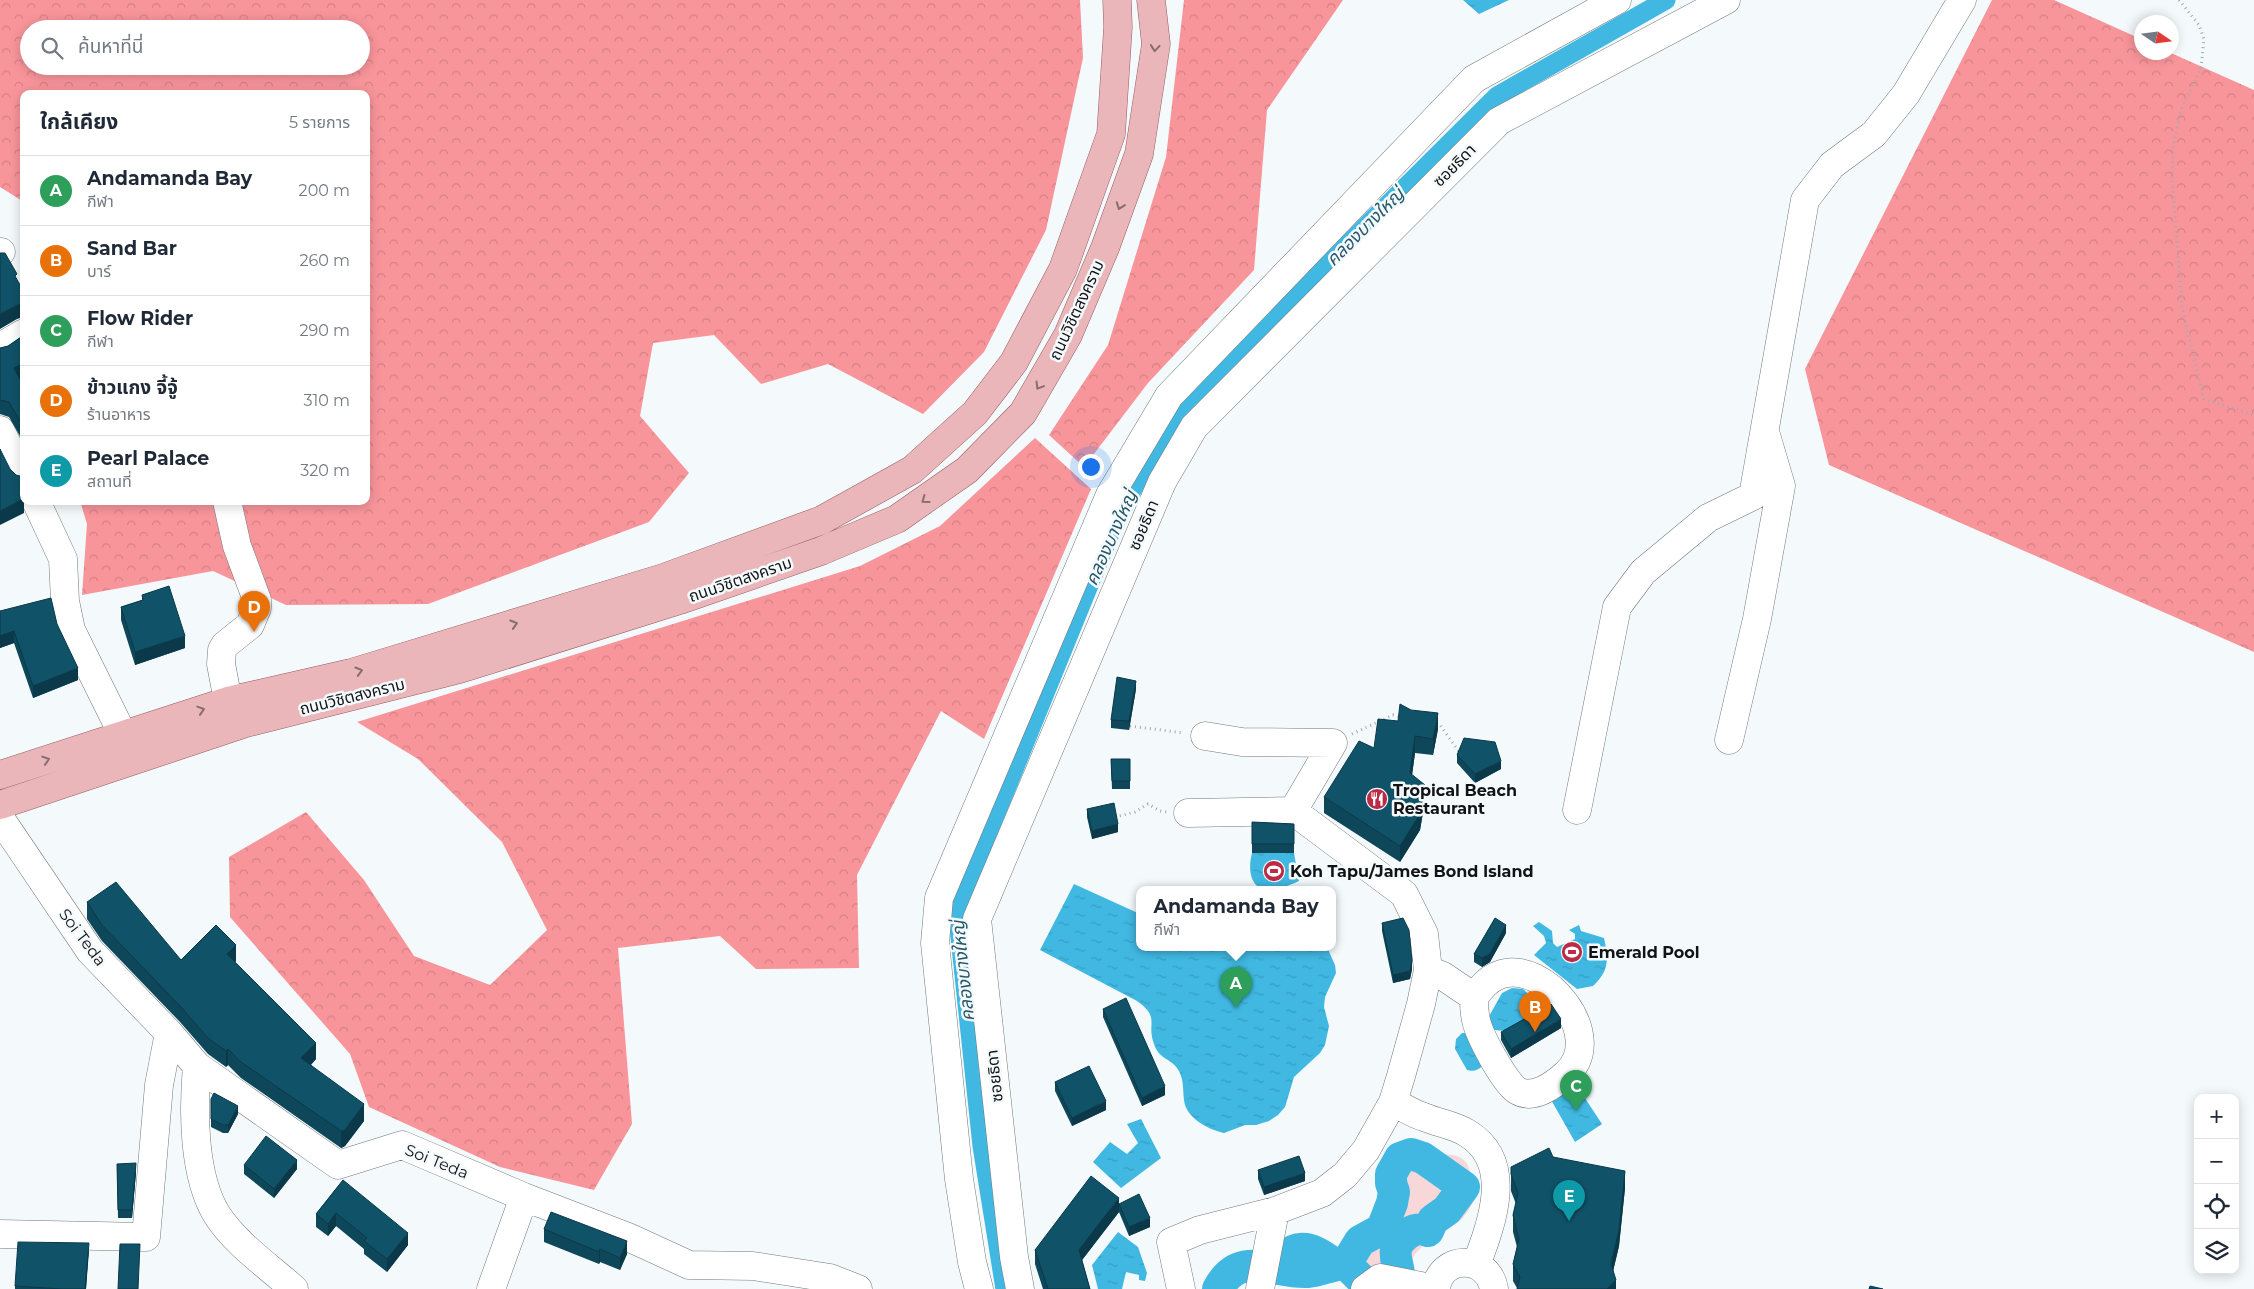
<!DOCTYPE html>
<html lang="th">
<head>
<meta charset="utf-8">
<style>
  body { margin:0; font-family:Montserrat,"Noto Sans Thai",sans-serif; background:#f2f2f3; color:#1f2937 }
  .controls { position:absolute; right:15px; bottom:15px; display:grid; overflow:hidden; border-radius:10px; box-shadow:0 2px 12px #0003 }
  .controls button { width:45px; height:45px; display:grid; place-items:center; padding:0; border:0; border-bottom:1px solid #e0e1e3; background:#fff; color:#1f2937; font:25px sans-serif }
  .compass { position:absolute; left:2134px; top:15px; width:45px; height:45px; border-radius:50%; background:#fff; box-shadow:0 2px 12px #0003; rotate:103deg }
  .you { position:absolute; left:1090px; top:466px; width:18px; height:18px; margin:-12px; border:4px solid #fff; border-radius:50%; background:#1a73e8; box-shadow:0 0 0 8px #1a73e833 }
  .badge { display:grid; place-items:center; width:32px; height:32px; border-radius:50%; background:#bc2b46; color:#fff; font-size:16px; font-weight:700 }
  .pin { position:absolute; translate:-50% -41px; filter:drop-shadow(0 1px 2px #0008) }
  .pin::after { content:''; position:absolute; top:26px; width:18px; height:15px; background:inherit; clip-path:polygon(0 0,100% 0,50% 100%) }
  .popup { position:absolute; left:1136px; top:886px; width:200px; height:65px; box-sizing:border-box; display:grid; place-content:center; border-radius:10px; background:#fff; filter:drop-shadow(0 1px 4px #0005); font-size:16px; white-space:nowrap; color:#747a83 }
  .popup b { font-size:19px; color:#1f2937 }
  .popup::after { content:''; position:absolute; left:50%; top:100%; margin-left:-10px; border:10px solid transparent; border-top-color:#fff }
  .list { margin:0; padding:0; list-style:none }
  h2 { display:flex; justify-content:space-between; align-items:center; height:65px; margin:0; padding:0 20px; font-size:21px }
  h2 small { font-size:16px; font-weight:400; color:#747a83 }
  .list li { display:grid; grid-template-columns:32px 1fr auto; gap:15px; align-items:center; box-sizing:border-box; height:70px; padding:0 20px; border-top:1px solid #e0e1e3 }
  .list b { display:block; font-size:19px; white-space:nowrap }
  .list p { margin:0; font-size:16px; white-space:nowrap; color:#747a83 }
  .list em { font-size:16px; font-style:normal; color:#747a83 }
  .icon { flex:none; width:28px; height:28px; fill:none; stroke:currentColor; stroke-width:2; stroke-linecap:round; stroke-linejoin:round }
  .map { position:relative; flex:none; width:2254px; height:1289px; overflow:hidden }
  .search { position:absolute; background:#fff; box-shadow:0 2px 12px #0003; left:20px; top:20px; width:350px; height:55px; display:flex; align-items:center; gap:12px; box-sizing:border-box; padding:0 18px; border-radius:28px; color:#747a83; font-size:19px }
  .panel { position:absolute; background:#fff; box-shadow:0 2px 12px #0003; left:20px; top:90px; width:350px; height:415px; border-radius:10px }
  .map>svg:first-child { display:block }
  .grass { fill:#f8d7d8 }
  .forest { fill:url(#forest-crowns); fill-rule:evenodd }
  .water { fill:url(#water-ripples) }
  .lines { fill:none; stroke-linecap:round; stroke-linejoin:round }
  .canal { stroke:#40b8e2; stroke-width:19 }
  .river { stroke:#40b8e2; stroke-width:32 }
  .minor-casing { stroke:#73787a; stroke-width:29 }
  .major-casing { stroke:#955d61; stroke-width:29 }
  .path { stroke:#a4a9aa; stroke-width:3; stroke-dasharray:1 4; stroke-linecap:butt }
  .minor { stroke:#fff; stroke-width:28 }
  .major { stroke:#eab6b9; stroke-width:28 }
  .wall { fill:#0e4759 }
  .shaded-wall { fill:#0b3949 }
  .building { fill:#105268; stroke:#0b3949 }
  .oneway { stroke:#896d6f }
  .labels { text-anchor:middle; stroke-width:5; stroke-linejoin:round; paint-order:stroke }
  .street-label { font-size:16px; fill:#121314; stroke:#f4fafc }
  .poi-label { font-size:16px; font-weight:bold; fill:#121314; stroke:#f4fafc; text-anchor:start }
  .water-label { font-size:18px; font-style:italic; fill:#28586a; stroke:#f4fafc }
</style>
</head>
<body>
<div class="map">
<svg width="2254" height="1289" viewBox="0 0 2254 1289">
  <defs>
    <pattern id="forest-crowns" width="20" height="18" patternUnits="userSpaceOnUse" patternTransform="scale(1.25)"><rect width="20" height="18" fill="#f8959b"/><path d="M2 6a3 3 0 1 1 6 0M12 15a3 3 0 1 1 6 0" fill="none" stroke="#d48085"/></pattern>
    <pattern id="water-ripples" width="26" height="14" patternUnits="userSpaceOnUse" patternTransform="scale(1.25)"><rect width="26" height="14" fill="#40b8e2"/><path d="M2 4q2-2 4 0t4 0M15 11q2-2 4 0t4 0" fill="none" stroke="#379dc1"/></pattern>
  </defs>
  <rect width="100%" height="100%" fill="#f4fafc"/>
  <path class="grass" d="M1406,1144l6,3 11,11c17,-4 43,-9 47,14l-6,15 6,4 4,8c-4,13 -16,27 -30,31 -5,2 -11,1 -16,1l-2,12 -11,11 -15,27 -38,-2 -16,-15 14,-23 22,-12 4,-14 -7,-27 1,-13 10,-25 8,-5z"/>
  <path class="forest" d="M0,0h1080l3,58 -37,172 -62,122 -61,62 -95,-50 -67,20 -47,-49 -61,8 -13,73 49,57 -40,49 -221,82 -142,1 -73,-34 -131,24 5,-71 -7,-23h286v-407h-342v108l-24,-15zM29,29h332v37h-332z
    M1184,0h159l-76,110 -13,160 -106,113 -64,84 -35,-32 59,-90 58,-188z
    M1992,0h62l87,39 1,13 29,1 83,37v562l-425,-187 -24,-96z
    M1035,438l56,51 -107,250 -43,-28 -84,164 2,93 -103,1 -36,-33 -102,12 14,176 -38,66 -94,-23 -131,-60 -19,-53 -120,-137 -1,-60 77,-45 58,68 50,76 76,29 57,-55 -45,-88 -84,-83 -61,-37 503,-156 80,-40z"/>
  <path class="water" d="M1463,0h46l-30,14z
    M1252,853h42l5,28c-7,3 -15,7 -23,8 -25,5 -29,-17 -24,-36z
    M1074,884l66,30v33h187l8,18 1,8 -11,24 -1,10 5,19 -4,19 -5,8 -26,24 -9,30 -7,8 -9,6 -13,4h-11l-21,8c-14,-3 -34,-13 -39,-28 -3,-11 0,-23 -6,-34 -7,-13 -20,-11 -25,-27 -8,-21 7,-26 -17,-43l-97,-51z
    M1539,922l13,9 1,12 4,4 18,-8v-5l-6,-4 10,-5 2,6 23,7c5,21 5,33 -11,48l-16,3 -43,-34 12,-12 -2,-7 -11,-10z
    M1512,988l11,1 11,10 -4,15c-13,10 -23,22 -40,14l-3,-8 15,-27z
    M1462,1033h9l13,32c-6,5 -10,7 -17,5l-12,-21 1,-10z
    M1575,1083l27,41 -27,18 -25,-44z
    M1141,1119l20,39 -40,30 -28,-26 17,-20 17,12 11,-11 -11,-19z
    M1118,1232l20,15 9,26 -2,8 -6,-1v-5l-13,-3 -4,17h-24l-6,-24z"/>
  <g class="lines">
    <path class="canal" d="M1005,1289l-23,-143 -25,-237 157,-385 30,-56 37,-58 316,-314 169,-96"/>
    <path class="river" d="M1346,1264l14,-23 22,-12 10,-26 2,-11 -3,-9v-9l9,-16 11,-4 12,4 41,29 -17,23 -14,10 -5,11c-9,-3 -14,-2 -22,4 -23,19 1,32 -10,54
      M1271,1268c24,-26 37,-24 63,-4
      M1218,1289c22,-41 56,-15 90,-17 13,-1 25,-8 38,-8l15,15"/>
    <g class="minor-casing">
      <path id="minor" d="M0,253l1,-1
        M0,347l24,-14
        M0,430l24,46
        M36,501l27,58 2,42 6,29 52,105
        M227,501l10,45 20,54v8l-7,17 -25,20 -3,5 -1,14 7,37
        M1729,740l28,-121 24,-133 -15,-51
        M1577,810l40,-203 26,-35 65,-54 45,-22 52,-296 27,-35 42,-31 32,-40 56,-94
        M1188,813l105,-2
        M0,818l90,133 79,82 28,33 141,99 64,-20 122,52 104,40 61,28 64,1 77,12 28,11
        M1428,970l15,6 31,21c0,7 0,15 2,23 3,15 29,64 42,71 16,9 37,-7 48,-17 42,-36 -21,-117 -67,-99 -11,4 -18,13 -25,22
        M197,1066c-4,45 -4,110 20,149 19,29 51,51 77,74
        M1393,1102c10,5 20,12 31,15 14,6 30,8 43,16 48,29 25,90 9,132
        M0,1234l146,3 13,-152 10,-52
        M491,1289l33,-92
        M979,1289l-7,-27 -13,-83 -24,-236 4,-45 171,-403 59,-99 305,-317 143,-79
        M1020,1289l-6,-32 -37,-338 185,-437 32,-55 305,-306 227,-121
        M1181,1289l-10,-47 29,-12 75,-19 47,-18 23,-18 21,-25 27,-48 8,-26 20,-72 7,-34 -4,-36 -20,-40 -111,-83 40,-68 -91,-1 -37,-6
        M1260,1289l15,-78
        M1365,1289l15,-11 56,11
        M1436,1289c4,-35 52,-35 58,0"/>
    </g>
    <g class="major-casing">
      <path id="major" d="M0,775l228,-74 123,-28 312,-95 159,-58 90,-50 63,-57 39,-51 49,-93 48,-135 7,-107 -1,-27
        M0,805l246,-82 214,-54 220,-69 141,-49 76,-32 70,-49 56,-57 45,-78 37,-87 34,-94 17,-110 -5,-44"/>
    </g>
    <path class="path" d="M2179,0l20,25 5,14 -3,29 -19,39 -9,39 -1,33 10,128 22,92 50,16
      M1436,725h4l20,28
      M1130,726l54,7
      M1352,734l41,-19 7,2
      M1115,817l20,-5 13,-8 12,7 7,1"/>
    <use href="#minor" class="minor"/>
    <use href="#major" class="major"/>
  </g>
  <path class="wall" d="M24,335v43l-4,2 4,7v56l-15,-26 -9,-3v-66l8,-2z
    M142,595l43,53 -50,17 -14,-45v-13l21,-7z
    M0,611l57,13 21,56 -45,18 -19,-55 -14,5z
    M1136,689l-7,41 -18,-2v-8z
    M1398,721l40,8 -5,26 -18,-2 -3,22 13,26 -5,29 -20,32 -76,-49v-16l50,-49z
    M1457,755l44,14 -26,14 -18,-20z
    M1111,759h19v30h-18z
    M1087,809l31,23 -26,7 -5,-22z
    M1252,822l42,2v29h-42z
    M87,902l94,58 55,1 -1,1 81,97 -5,6 53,56 -19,25 -4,2 -100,-70 -13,-13 -2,2 -18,-13 -28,-32 -78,-81 -15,-22z
    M1382,923l30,46 -2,10 -17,4 -11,-52z
    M1506,933l-16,29 -8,5 -8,-5v-8z
    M1103,1009l62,86 -23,11 -39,-89z
    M1561,1028l-50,30 -10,-18v-8z
    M1055,1082l51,28 -34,16 -17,-35z
    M211,1099l27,15 -10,19h-5l-12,-6z
    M1553,1157l72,31 -6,58 -6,25 3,18 -99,-1 -4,-7v-17l4,-17 -4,-15v-17l3,-11 -5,-13v-24z
    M117,1164l19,8 -4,46h-14z
    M244,1165l53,4 -23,29 -30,-24z
    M1258,1170l47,11 -41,14 -6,-16z
    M343,1180l65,65 -21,27 -23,-18v-5l-28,-23 -8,10 -12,-9v-13z
    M1119,1204l31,23 -21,9 -10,-24 -37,48 8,29h-47l-8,-25v-14z
    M544,1229l83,25 -7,16 -20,-8 -1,2 -55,-22z
    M89,1251l-3,38h-71v-3z"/>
  <path class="shaded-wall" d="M23,303v14l-6,2 -17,10v-15l17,-9z
    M24,363v15l-10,5v-15z
    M24,477v15l-4,8v-15z
    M24,498v15l-24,12v-14z
    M14,631v12l-14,5v-12z
    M185,636v12l-50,17v-13z
    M78,668v12l-45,18v-12z
    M1136,681v8l-7,41v-9z
    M1438,713v16l-5,26v-16z
    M1415,736v17l-5,37v-17z
    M1501,761v8l-26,14v-9z
    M1425,785v16l-5,29 -20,32v-16z
    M1118,824v8l-26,7v-8z
    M1506,925v8l-16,29 -8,5v-9z
    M236,945v16l-9,10v-17z
    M1412,961v8l-2,10 -17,4v-8z
    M1561,1019v9l-50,30v-9z
    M316,1043v16l-15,15v-16z
    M228,1049v16l-2,2v-16z
    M1165,1086v9l-23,11v-8z
    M1106,1101v9l-34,16v-8z
    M364,1104v17l-19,25 -4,2v-17z
    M238,1106v8l-10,19v-8z
    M297,1160v9l-23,29v-9z
    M136,1163v9l-4,46v-8z
    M1625,1171v17l-6,58 -8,34v-16z
    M1305,1173v8l-41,14v-8z
    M1119,1198v14l-40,52v-14z
    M336,1213v13l-8,10v-12z
    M1150,1218v9l-21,9v-9z
    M408,1233v12l-21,27v-13z
    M627,1241v13l-7,16v-12z
    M89,1243l-3,46h-1z
    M600,1249v13l-1,2v-12z
    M1616,1280v9h-9z"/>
  <path class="building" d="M0,253h5l12,21 -2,2 9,16v11l-7,2 -17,9z
    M24,335v28l-10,5 10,19v41l-15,-26 -9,-2v-52l8,-2z
    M0,449l10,20 6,6 8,2 -4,8 4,11v2l-24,13z
    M169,586l16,50 -50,16 -14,-45 22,-7 -1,-5z
    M51,598l6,26 21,44 -45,18 -19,-55 -14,5v-25z
    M1117,677l19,4 -7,40 -18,-1z
    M1400,704l11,6 27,3 -5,26 -18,-3 -5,37 15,12 -5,29 -20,32 -76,-49 35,-56 15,7 4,-29 20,2z
    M1464,738l31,4 6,19 -26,13 -18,-19z
    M1111,759h19v22h-18z
    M1114,803l4,21 -26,7 -5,-22z
    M1252,822l42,2v20h-42z
    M116,882l65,78 35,-35 20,20 -9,9 89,89 -15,15 63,46 -19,26 -4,1 -100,-69 -13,-13 -2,2 -18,-13 -28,-32 -78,-81 -15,-23z
    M1403,918l6,12 3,31 -2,10 -17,4 -11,-52z
    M1495,918l11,7 -16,29 -8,4 -8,-4z
    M1126,998l39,88 -23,12 -39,-89z
    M1551,1004l10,15 -50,30 -10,-17z
    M1089,1066l17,35 -34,17 -17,-36z
    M214,1093l24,13 -10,19h-5l-12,-6v-20z
    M266,1136l31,24 -23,29 -30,-24z
    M1549,1148l4,9 72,14 -6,59 -8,34 5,16 -9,9h-90l3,-12 -7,-13 6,-25 -6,-24 5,-22 -7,-19v-7z
    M1299,1156l6,17 -41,14 -6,-17z
    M136,1163l-4,47h-14l-1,-46z
    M1091,1176l28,22 -40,52 11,39h-42l-13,-39z
    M343,1180l65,53 -21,26 -23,-18 3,-3 -31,-25 -8,11 -12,-10z
    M1139,1194l11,24 -21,9 -10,-23z
    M551,1212l76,29 -7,17 -20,-9 -1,3 -55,-23z
    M18,1242l71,1 -4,46h-23l-47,-3z
    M120,1244h20l-2,45h-20z
    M1870,1286l13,3h-14z"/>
  <defs><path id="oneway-chevron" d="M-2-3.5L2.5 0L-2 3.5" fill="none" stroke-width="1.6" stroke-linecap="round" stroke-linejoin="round" transform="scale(1.25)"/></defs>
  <g class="oneway">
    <use href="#oneway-chevron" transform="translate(1155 48) rotate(95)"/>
    <use href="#oneway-chevron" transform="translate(1120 206) rotate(110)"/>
    <use href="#oneway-chevron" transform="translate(1039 386) rotate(121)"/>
    <use href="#oneway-chevron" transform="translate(925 500) rotate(144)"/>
    <use href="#oneway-chevron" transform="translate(514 624) rotate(-17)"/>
    <use href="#oneway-chevron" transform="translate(359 671) rotate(-16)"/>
    <use href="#oneway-chevron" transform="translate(201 710) rotate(-18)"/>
    <use href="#oneway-chevron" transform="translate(46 760) rotate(-18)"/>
  </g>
  <defs>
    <g id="restaurant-disc" transform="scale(1.125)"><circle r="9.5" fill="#bc2b46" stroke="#f4fafc"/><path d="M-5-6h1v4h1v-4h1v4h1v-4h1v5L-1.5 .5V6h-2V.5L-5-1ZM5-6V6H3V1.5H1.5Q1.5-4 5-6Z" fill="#fff"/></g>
    <g id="stadium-disc" transform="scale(1.125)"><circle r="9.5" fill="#bc2b46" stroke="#f4fafc"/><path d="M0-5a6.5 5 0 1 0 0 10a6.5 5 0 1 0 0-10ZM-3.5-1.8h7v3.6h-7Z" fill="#fff"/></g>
  </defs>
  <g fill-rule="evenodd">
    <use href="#restaurant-disc" x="1377" y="799"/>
    <use href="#stadium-disc" x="1274" y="871"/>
    <use href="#stadium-disc" x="1572" y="952"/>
  </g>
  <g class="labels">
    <g class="street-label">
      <text transform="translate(1454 165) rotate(-45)" y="6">ซอยธิดา</text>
      <text transform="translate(1076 310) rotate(-65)" y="6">ถนนวิชิตสงคราม</text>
      <text transform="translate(1143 525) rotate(-67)" y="6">ซอยธิดา</text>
      <text transform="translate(740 579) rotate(-19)" y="6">ถนนวิชิตสงคราม</text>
      <text transform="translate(352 696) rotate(-14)" y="6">ถนนวิชิตสงคราม</text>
      <text transform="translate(83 937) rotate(53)" y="6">Soi Teda</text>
      <text transform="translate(994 1076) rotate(-96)" y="6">ซอยธิดา</text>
      <text transform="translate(437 1161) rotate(22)" y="6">Soi Teda</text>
    </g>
    <g class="poi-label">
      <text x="1393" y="796">Tropical Beach<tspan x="1393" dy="18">Restaurant</tspan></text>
      <text x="1290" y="877">Koh Tapu/James Bond Island</text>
      <text x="1588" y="958">Emerald Pool</text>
    </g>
    <g class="water-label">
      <text transform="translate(1365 227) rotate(-45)" y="6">คลองบางใหญ่</text>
      <text transform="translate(1111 538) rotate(-66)" y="6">คลองบางใหญ่</text>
      <text transform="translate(963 971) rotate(-96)" y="6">คลองบางใหญ่</text>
    </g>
  </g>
</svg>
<div class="controls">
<button>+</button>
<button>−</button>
<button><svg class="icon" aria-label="locate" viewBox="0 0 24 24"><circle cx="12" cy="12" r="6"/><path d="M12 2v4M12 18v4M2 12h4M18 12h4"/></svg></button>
<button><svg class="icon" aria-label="layers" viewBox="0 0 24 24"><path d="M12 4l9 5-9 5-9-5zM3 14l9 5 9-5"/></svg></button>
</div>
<svg class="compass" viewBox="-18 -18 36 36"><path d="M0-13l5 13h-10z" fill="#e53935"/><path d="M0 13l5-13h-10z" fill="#747a83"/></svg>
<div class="you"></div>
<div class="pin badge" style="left:1236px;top:1008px;background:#2e9e5b">A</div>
<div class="popup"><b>Andamanda Bay</b>กีฬา</div>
<div class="pin badge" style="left:1535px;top:1032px;background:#e8710a">B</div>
<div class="pin badge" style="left:1576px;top:1111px;background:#2e9e5b">C</div>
<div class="pin badge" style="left:254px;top:632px;background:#e8710a">D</div>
<div class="pin badge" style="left:1569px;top:1221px;background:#0f9aa8">E</div>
<div class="search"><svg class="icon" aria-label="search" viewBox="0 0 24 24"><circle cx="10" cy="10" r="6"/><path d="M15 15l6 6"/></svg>ค้นหาที่นี่</div>
<section class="panel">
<h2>ใกล้เคียง<small>5 รายการ</small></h2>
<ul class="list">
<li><span class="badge" style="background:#2e9e5b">A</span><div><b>Andamanda Bay</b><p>กีฬา</p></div><em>200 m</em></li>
<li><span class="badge" style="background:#e8710a">B</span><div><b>Sand Bar</b><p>บาร์</p></div><em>260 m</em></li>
<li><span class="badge" style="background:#2e9e5b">C</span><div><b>Flow Rider</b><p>กีฬา</p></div><em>290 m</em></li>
<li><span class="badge" style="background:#e8710a">D</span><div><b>ข้าวแกง จี้จู้</b><p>ร้านอาหาร</p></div><em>310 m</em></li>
<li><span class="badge" style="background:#0f9aa8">E</span><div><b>Pearl Palace</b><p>สถานที่</p></div><em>320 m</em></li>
</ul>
</section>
</div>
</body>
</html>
